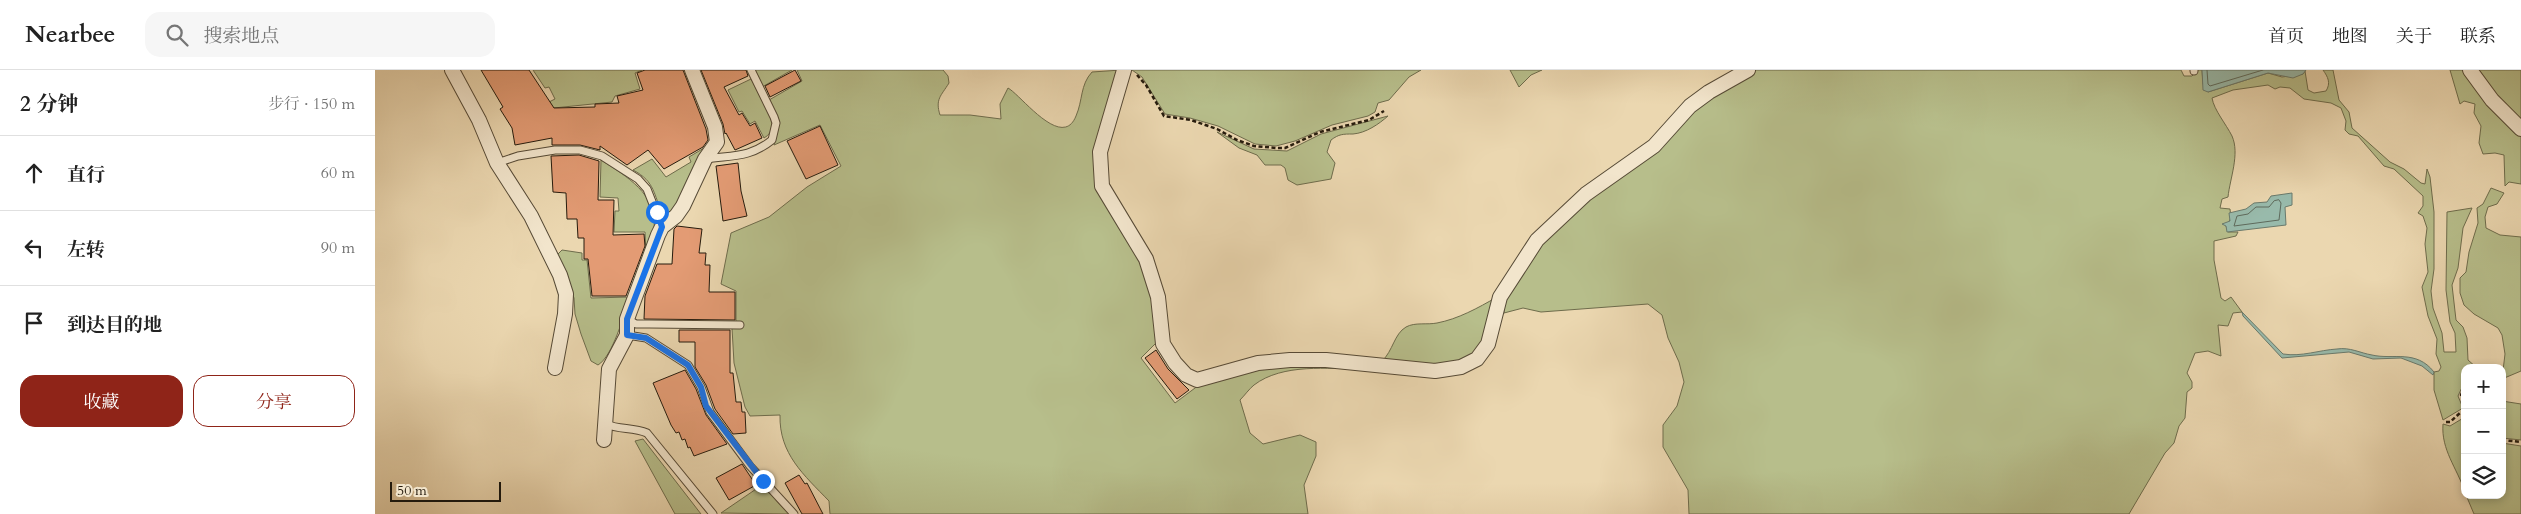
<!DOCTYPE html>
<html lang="zh">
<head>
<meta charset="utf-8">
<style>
  body { margin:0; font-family:Cardo,"Noto Serif SC",serif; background:#f6f6f6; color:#222 }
  .controls { position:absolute; right:15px; bottom:15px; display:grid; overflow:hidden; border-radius:10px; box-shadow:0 2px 8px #0003 }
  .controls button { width:45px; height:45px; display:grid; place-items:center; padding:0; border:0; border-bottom:1px solid #e0e0e0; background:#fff; color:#222; font:25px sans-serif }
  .scale { position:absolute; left:15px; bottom:12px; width:111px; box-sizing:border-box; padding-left:5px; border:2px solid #251b0d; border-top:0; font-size:14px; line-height:18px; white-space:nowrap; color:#251b0d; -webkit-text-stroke:4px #f2e5cc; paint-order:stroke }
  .stop { position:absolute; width:15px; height:15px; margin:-11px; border:4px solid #1a73e8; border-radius:50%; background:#fff }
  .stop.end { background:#1a73e8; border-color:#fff; box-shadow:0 1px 5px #0008 }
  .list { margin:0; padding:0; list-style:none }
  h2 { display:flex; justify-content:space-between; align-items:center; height:65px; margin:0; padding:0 20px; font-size:21px }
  h2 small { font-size:16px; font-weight:400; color:#767676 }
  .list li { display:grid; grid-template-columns:32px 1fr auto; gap:15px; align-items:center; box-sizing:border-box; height:75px; padding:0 20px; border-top:1px solid #e0e0e0 }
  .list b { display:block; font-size:19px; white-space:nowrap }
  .list em { font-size:16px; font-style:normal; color:#767676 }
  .actions { display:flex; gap:10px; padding:15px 20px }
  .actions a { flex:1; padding:11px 0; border:1px solid #8f2418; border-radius:15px; text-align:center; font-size:18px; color:#8f2418 }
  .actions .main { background:#8f2418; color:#fff }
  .icon { flex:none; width:28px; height:28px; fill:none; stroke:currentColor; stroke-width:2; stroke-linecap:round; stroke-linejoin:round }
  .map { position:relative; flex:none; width:2146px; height:444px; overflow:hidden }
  header { display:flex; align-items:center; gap:30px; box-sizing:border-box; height:70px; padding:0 25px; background:#fff; border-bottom:1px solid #e0e0e0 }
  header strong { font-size:24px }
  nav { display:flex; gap:28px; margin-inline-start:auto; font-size:18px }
  .search { width:350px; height:45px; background:#f6f6f6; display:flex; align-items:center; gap:12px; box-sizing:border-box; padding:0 18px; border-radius:15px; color:#767676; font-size:19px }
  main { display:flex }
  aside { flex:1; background:#fff }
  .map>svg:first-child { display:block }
  .green { fill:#b7be8b; stroke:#6e6c4c }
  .water { fill:#98baab; stroke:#6a7a6c }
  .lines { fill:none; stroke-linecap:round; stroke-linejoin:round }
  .shore { stroke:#5e6a5c; stroke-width:1 }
  .building { fill:#e39b74; stroke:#251b0d }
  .lane-casing { stroke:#564a36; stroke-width:9 }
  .street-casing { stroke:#564a36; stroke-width:16 }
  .path { stroke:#251b0d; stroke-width:2.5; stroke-dasharray:4 2.5; stroke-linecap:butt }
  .lane { stroke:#f2e5cc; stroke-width:7 }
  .street { stroke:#f2e5cc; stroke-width:14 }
  .route { stroke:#1a73e8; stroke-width:6 }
</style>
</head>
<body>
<header>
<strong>Nearbee</strong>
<div class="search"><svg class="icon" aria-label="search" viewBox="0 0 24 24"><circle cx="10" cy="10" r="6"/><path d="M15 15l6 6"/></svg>搜索地点</div>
<nav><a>首页</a><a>地图</a><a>关于</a><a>联系</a></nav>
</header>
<main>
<aside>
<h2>2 分钟<small>步行 · 150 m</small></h2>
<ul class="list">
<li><svg class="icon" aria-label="ahead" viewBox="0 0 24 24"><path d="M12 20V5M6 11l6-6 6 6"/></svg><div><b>直行</b></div><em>60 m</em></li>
<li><svg class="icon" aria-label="left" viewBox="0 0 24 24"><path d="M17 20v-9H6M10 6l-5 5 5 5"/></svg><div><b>左转</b></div><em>90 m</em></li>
<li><svg class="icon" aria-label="arrive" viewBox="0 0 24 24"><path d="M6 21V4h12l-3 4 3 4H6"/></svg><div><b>到达目的地</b></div></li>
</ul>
<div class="actions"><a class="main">收藏</a><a>分享</a></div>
</aside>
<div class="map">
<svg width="2146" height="444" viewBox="0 0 2146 444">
  <rect width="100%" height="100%" fill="#ebd7b0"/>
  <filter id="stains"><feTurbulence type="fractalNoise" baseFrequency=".004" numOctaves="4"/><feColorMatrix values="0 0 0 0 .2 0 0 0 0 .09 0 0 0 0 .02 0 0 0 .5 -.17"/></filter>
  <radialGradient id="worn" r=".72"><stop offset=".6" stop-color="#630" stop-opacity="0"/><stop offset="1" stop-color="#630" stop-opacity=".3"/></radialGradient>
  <path class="green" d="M158,0h109l-7,3 5,16 -25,7 -3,6 -68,7 3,-6 8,-4 -6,-12 -4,1z
    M380,0h37l-30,17z
    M422,0h146l5,6 1,7c-8,13 -14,16 -9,32h30l31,4 -1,-15 8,-16c13,7 54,63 68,28 7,-16 4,-31 16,-44l29,-2 -24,99 53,110 8,62 -17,17 34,45 24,-18 39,-11 52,-11 72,6c-34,0 -79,-6 -108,16 -5,4 -9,10 -14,15l10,33 13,11 37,-9 16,7v14l-12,29 4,29h-478l-1,-13c-25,-26 -50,-47 -49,-86l-30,1 -5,-9 -11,-44 -2,-35 12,-2 -8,-2v-33l-15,-7 10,-51 38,-16 38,-30 34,-21 -21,-41 -46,20 4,-21 -9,-24 33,-19z
    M757,0h289l-12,7 -20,23 -11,3 -3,9 -7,4 -36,9 -37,16 -19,5 -21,-2 -37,-18 -28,-8 -25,-4 -23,-37z
    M1135,0h32l-11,5 -12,12z
    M1379,0h427l3,6h8l6,-6h4l1,14 5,8 60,-19 14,4 21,-3 2,-3 3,19 6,3 12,-2c5,-8 2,-14 -3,-21h10l6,30 10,12 3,16 38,34 14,7 17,14 4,1 2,-15 3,8 4,35v57l-3,22 2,17 9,25 2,19h12l-1,-19 -5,-11 -4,-32 1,-78 25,-4 -9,20 -5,40 -6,17 4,35 7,7 4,11 1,22 9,8 -6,-2 -6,2v13l-7,15 5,12 -20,12 -9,-30v-18l5,-1 2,-4 -5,-13 1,-15 -9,-23 -6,-29 6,-15 -3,-28 2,-16 -4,-12 -5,-3 5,-7v-10l-29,-27 -10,-3 -26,-30 -9,-2 -4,-4 1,-9 -5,-13 -10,-5 -27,-4 -14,-11 -10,-1 -5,2 -7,-4 -35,5 -21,8c2,12 14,26 20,38 8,18 -2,42 -4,61l-6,2 -2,9 10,1 1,9 -5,8 2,6h10l-2,4 -22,5v19l7,38 4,3 6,-4 11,15 -9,1 -5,13 -10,-1 3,31 -13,-5 -13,2 -8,20 5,9v6l-5,4 -2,26 -6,8 -5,17 -9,10 -36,61h-440l-1,-24 -25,-43v-22l14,-19 7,-24 -5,-20 -11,-24 -6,-23 -14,-11 -107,8 -18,-4 -19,5v-14l35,-57 153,-134z
    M2075,0h15l56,66v48l-12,-2 -4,4 -1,-31 -9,-2 -12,1 -4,-11 2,-17 -7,-13 1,-9 -11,-3 -4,3z
    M2101,0h45v52l-12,-10z
    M376,9c8,14 34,48 13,59l-9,-17 -5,3 -8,-13 -3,1 -11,-22z
    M1013,46c-9,8 -22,17 -35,18 -10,0 -14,0 -22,6l-4,12 8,11 -4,16 -34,6 -9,-5 -3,-12 -4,-3h-16l-8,-10 -18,-7 -22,-16 37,17 33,2 34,-17z
    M334,75l-21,41 -20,30 -5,-2c-10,-19 -7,-32 -30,-44l19,-11 14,18 25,-15 -2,-5z
    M226,90c25,16 57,34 53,69 0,9 -5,18 -8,26l-1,-23h-31l1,-21h4l-1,-13 -18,-1z
    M2116,118l13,5 -7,11 -9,3 -3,10 1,11 14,7 21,2v134l-19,8 3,-25 -3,-19 -4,-7 -24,-14 -10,-9 -4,-12v-15l6,-6 3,-20 9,-29 -1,-15 6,-4z
    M187,180l20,3v7h5l4,38 39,-1c-6,17 -17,59 -32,68l-7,-4 -10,-27 -6,-20 -1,-16 -18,-42z
    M1122,227l-12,46 -10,14 -40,11 -53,-7c11,-10 12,-27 24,-34 9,-5 21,-2 31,-4 21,-4 41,-15 60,-26z
    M2127,331l19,3v36l-19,-2z
    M2090,347v75c-8,-24 -24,-42 -22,-68l7,2z
    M268,369l58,75h-26l-40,-73z
    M2127,373l19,3v68h-47l-8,-19h36z
    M387,415l27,29 -68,-1z"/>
  <path class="water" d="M1827,0h104l-3,4 -10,4 -25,-5 -60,19 -5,-2z
    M1917,123v12l-7,2 1,18 -59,7 -1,-6 -4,-2 8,-3 -1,-8 17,-4 8,-6 13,-1 4,-6z
    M1867,242l41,42c19,3 36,-4 54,-5 13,-2 23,4 35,6 21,5 44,-6 62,17l-1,3 -11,-9 -21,-8 -28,1 -24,-7 -67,6 -39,-42z"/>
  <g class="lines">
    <path class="shore" d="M1832,0l1,14 2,2 53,-16
      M1904,130l2,3 -2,17 -45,6 3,-10 11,-2 8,-7h13l5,-6z"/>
  </g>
  <path class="building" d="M106,0h48l25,38 41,-1v-3l24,-1 -2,-7 26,-6 -6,-17 8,-3h38l23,59 2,11 -5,7 -39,22 -16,-19 -21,15 -27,-19v4l-20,-5h-28v-7l-37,7 -3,-17 -12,-19 3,-2z
    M326,0h45l2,6 -24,11 15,28 3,-2 8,13 5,-3 7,15 -27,12 -9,-17 -1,1 -2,-10z
    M420,0l6,11 -31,16 -5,-11z
    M445,56l18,39 -32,14 -19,-38z
    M204,85l20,6 -1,39h16l-1,35 31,-1 1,12 -19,50h-34l-4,-37h-4v-21h-6l-1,-19h-10l-1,-26 -13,-1 -2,-36z
    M363,93l3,28 6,25 -24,5 -7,-55z
    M302,156l25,3 -3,24h7l-1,12h5l-1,27h26v28l-91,-1 1,-23 12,-32h15l2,-35z
    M304,260h51v43h3l3,29h5l1,10h3l1,21 -13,1 -18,-25 -9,-24 -11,-18v-25h-16z
    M781,280l12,19 21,21 -12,9 -32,-41z
    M310,300l11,19 10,26 21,29 -33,12 -4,-9 -2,1 -3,-9 -3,1 -3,-8 -3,1 -5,-8 -18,-42z
    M367,394l14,21 -27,15 -13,-22z
    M424,405l6,9 2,-1 16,31h-21l-17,-31z"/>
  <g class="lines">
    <g class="lane-casing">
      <path id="lane" d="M1819,1v-1
        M331,89c26,-4 44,-1 66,-19l4,-17 -2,-6 -23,-47
        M122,93l21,-7 37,-6h25l22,6 36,23 9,10 15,38
        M252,249l9,5h13l91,1
        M252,265l19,3 42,27 13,22 9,25 40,54 44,48
        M231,354c13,6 27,3 41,9l66,81"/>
    </g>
    <g class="street-casing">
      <path id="street" d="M77,0l27,50 18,43 34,53 29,59 6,19 -1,20 -10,54
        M749,0l-24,82 2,34 44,73 12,38 5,47 12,19 11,12 11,5 61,-17 32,-3h36l109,11 26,-4 16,-8 11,-15 12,-47 37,-57 49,-46 68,-48 36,-40 19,-14 39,-22
        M2095,0l22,30 29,29
        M229,370l5,-71 18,-34v-16l31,-84 4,-8 14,-11 7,-10 22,-47 12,-17 -2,-15 -23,-57"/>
    </g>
    <path class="path" d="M762,5l9,10 18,31 27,4 26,9 20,11 17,6 22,2h9l35,-16 49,-12 15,-9
      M2090,316l-4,9 4,8
      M2071,352h4l10,-9 5,-1
      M2127,370l19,2"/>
    <use href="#lane" class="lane"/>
    <use href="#street" class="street"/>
  </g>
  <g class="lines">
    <path class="route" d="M282,142l5,15 -35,92v16l19,3 42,27 13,22 5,19 57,75"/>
  </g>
  <rect width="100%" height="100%" filter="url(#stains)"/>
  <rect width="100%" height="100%" fill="url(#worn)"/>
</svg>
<div class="controls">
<button>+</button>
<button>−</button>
<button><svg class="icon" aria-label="layers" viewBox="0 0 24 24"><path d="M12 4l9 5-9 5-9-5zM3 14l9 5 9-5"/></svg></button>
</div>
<div class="scale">50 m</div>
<div class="stop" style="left:282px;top:142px"></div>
<div class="stop end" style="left:388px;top:411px"></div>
</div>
</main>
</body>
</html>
